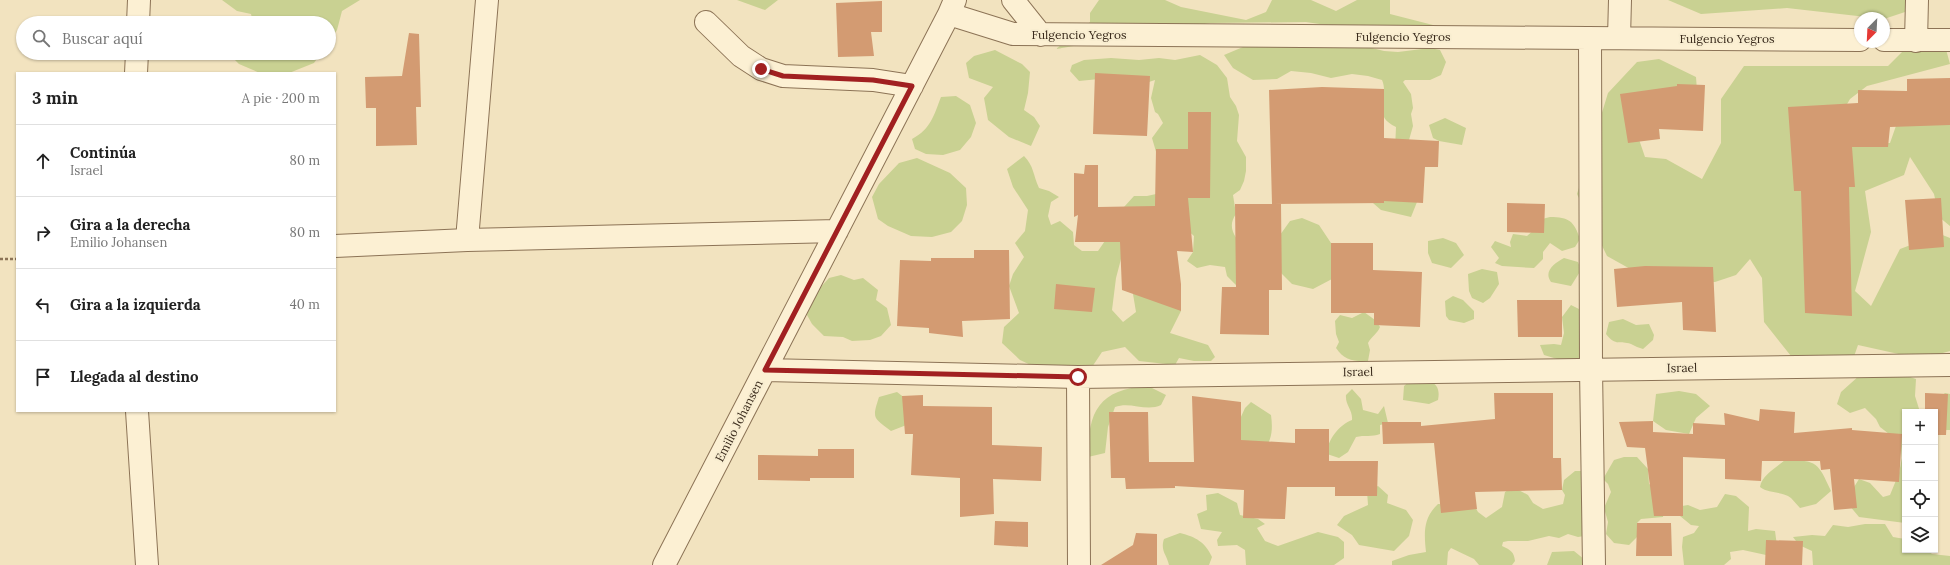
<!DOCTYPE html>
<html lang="es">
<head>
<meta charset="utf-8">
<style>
  body { margin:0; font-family:Lora,serif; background:#f6f6f6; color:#222 }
  .controls { position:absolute; right:12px; bottom:12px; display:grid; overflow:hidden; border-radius:0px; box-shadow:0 1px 3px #0004 }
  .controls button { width:36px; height:36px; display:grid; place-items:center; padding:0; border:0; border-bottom:1px solid #e0e0e0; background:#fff; color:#222; font:20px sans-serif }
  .compass { position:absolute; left:1854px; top:12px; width:36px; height:36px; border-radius:50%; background:#fff; box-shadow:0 1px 3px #0004; rotate:204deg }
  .stop { position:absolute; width:12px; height:12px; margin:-9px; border:3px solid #a12021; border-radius:50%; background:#fff }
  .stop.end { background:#a12021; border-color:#fff; box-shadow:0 1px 4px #0008 }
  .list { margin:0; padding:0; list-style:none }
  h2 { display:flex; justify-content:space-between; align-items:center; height:52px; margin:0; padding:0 16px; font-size:17px }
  h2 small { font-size:13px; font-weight:400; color:#767676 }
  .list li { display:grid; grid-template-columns:26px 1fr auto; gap:12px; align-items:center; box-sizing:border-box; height:72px; padding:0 16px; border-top:1px solid #e0e0e0 }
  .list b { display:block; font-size:15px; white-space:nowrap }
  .list p { margin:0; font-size:13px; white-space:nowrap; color:#767676 }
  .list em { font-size:13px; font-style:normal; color:#767676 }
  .icon { flex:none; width:22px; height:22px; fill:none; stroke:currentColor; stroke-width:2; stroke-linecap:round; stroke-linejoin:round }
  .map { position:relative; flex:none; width:1950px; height:565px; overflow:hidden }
  .search { position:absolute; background:#fff; box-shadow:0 1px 3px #0004; left:16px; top:16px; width:320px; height:44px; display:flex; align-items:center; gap:10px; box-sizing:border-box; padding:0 14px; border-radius:22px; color:#767676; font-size:15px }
  .panel { position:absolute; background:#fff; box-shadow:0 1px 3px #0004; left:16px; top:72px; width:320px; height:340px; border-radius:0px }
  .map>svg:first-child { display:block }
  .green { fill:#c9d192 }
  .building { fill:#d39b72 }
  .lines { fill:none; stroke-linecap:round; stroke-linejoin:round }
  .minor-casing { stroke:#8c7356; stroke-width:24 }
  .path { stroke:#8c7356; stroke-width:2.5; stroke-dasharray:3 2; stroke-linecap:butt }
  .minor { stroke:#fcf0d3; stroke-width:22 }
  .route { stroke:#a12021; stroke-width:5 }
  .labels { text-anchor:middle; stroke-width:4; stroke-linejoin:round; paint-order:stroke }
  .street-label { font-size:12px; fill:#3a2b1c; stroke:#f8edd0 }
</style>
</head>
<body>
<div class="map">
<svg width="1950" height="565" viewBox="0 0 1950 565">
  <rect width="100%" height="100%" fill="#f2e3bf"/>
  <path class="green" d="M222,0h138l-18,11 -5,19 -8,11v-18h-76l-2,-9 -14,-3z
    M737,0h41l-13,10z
    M1099,0h66l16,7 65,13 20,-8 6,-12h39l25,11 21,-11h33v14l43,11 -20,13 -107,-16 -96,1 -154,26 34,-27v-9z
    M1668,0h237v12l-21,7 -97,-11 -86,6z
    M1262,39l43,8 47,-4 32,8 14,1 32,-4 10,2 6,12 -5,13 -11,5h-25l-2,2 8,12 2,14 -2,6 2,12 -4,14 8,62 -6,15 -30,-7 -8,-7 -2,-5 24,-49 1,-22c-26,-12 -6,-29 -14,-47l-14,-4 -16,-2 -21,4 -20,-5 -20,-2 -14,8 -24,1 -20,-12 -9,-13z
    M1944,42l6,22 -83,22 -17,13 -11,19 5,24 46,1 7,-20 53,-2v105l-11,-9 -5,-23 -24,-37 -6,18 -39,16 6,41 -16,59 16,15 29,-57 40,-15 10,4v113l-29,8 -63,-14 -7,20 -20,6 -40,-15 -27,-34 -2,-44 -12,-19 -14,16 -21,7 -65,-2 -43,-24 -30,-62 31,-101 29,-31 22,-3 37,18 3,41 -68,-2 14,41 21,2 36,20 19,-36v-44l23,-33h144l15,-15z
    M995,50l27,14 8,8 -2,21 -4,17 10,7 6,9 -9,20 -22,-9 -21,-17 -4,-22 9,-11 -24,-9 -3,-15 8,-7z
    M235,53h86l-7,10 -25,10h-29l-21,-9 -6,-6z
    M1200,55l17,10 10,13 3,19 6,9 3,9 -2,26 9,16v14l-2,10 -4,9 -7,5 3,19c-10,14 0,24 9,36l-9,35 -9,-9 -2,-9 -15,-2 -13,3 -10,-7 6,-9 1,-16 -10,-9 -63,32 -5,19 -4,32 11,12 13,-10 -4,-24h32l17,23 -11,22 38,12 7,12 -4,4h-17l-15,-3 -4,7 -36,-4 -14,-14 -23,5 -12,18 -42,3 -28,-13 -18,-17 2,-16 15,-14 -10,-27 4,-12 11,-17 -9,-14 10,-12 3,-21 -15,-23 -6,-18 17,-13c10,10 9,19 15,32l10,3 10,6 -8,5 -3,14 3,9 9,-4 13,11 1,13 8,6h16l11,-16 15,-28 10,-11h13l9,-2 3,-32 -7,-24 11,-15 -5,-9 -3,-2 -4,-14 4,-18 -12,4 -44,-5 -20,2 -9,-10 2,-6 12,-5 27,-2 28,2 20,-2 16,2z
    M956,96l14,9 6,18 -5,14 -11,13 -17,5 -17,-1 -11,-5 -3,-10c19,-10 22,-24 29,-42z
    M1445,118l21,10 -4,17 -23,-4 -6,-3 -4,-13z
    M917,158l33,15 16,15 1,17 -5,16 -11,11 -19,5 -21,-1 -23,-10 -10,-7 -6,-22 7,-13 20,-21z
    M1550,217c19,0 24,4 30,22l-5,8 -13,4 -12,-8 -7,9v7l-9,9 -32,-2 -7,-3 4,-5 -8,-11 4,-6 16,6 -1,-5 3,-8 14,2 9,-8 6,-9z
    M1302,218l17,7 12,18 1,36 -19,10 -21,-5 -17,-17 5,-32 10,-14z
    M1443,238l13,5 8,12 -13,13 -19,-5 -4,-10v-12z
    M1564,258l14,4 3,8 -10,16 -20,-4c-8,-11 4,-19 13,-24z
    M1482,269l15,3 2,12 -9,14 -7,5 -11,-5 -3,-7 -1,-17z
    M841,275l13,5 9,-2 15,12 -2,10 11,8 4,17 -10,11 -11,4 -18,1 -9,-4 -19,-1 -12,-12 -5,-9 2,-15 20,-22z
    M1453,296l10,4 11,11v8l-10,4 -15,-3 -3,-4 -1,-15z
    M1571,305l12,6 -4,8 4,39 -16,4 -23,-7 -4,-10 14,-1 7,1 3,-12 -2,-16z
    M1364,312l11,8 5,7c-3,7 -8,9 -12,16l2,7 -2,11c-14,1 -24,-1 -32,-13l3,-6 -3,-8 -1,-13 5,-6 12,3z
    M1623,319l13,6 13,-1 5,11 -1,5 -10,9c-4,-1 -8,-3 -12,-5 -11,-4 -15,3 -25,-10l3,-12z
    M1860,375h44l12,4 -1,17 5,16h-15v111l-46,-6 -10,-12 2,-13 8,-13 11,4 13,14 7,-2 9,-22 3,-15 -1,-12 -8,-9 -13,-10 -4,-8 -11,-11 -15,5 -13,-9 4,-12z
    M1411,380c16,0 31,0 27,20l-9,4 -26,-4 1,-14z
    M1148,386l18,9 -5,10c-15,7 -31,-4 -46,2l-7,20 -3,26 -17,4c0,-46 11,-68 60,-71z
    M1352,389l9,10 2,11 15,4 6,-8 4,17 -8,2v9c-8,3 -16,1 -24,3l-8,15 -9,6 -12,-4c0,-14 12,-29 25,-34 1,-10 -7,-15 -6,-25z
    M1679,391l17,3 14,12 -14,12 -7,16 -23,-4 -13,-9 3,-27z
    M897,392l13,10 -1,22 -18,7c-18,-14 -19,-12 -12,-34z
    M1945,393l5,1v36h-7l-4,-32z
    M1251,402l20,13c2,15 1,25 -8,37l-42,-23 19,-10 5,-11z
    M1624,457h13l11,12 1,15 18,11 -4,22 -22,2 -4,4 3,11 -11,11 -15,-2 -8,-9 2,-12 -4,-14 7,-16 -3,-8 -5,-5 11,-19z
    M1785,460c33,0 33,3 46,31l-15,13 -16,4c-3,-3 -6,-7 -9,-10 -9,-7 -22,-4 -31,-11 2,-12 16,-19 25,-27z
    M1575,471h7l2,65 -6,1 -10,-3 -9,4 -10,-2 -21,5h-20l-5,1 -1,4c9,4 12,6 13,15l-3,4h-33l-5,-6 -23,-11 -3,4 -1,13h-55v-4l17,-6 17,-3c-2,-19 -3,-34 12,-48l36,1 4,7 8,6 16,-11 3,-15 8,-5 15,8 5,8 10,6 20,-5 2,-9 -3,-5 2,-10z
    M1378,486l10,9 -1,8 19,7 7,10 -4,16 -15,15 -35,-6 -7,-10 -15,-10 7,-9 24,-11 -1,-14z
    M1218,493l19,10 3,12 18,4 7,5 -8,4 8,13 13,5 40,-14 20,5 6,5v16l-10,7h-88l-1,-15 -8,-5 -19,1 -1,-6 5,-8 -21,-3 -4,-15 10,-4 -1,-15z
    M1725,494l11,2 13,11 -1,24 8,-2 19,2 2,15 -11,9 -23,-5 -13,2 1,7 -7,6h-40l-2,-18 1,-10 11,-4 5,-7 -8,-1 -11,-9 2,-10 6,-1 12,5 17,-3z
    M1865,524h20l8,13 12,2v11h22l5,4 18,2v9h-137l-1,-14 -13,-6 -6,-8 19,-2 13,1 8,-11 15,2z
    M1180,533c16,4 25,9 32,24l-3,8h-40c-2,-10 -9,-14 -5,-26z
    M1574,551l11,9 1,5h-39l5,-13z"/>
  <path class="building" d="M882,1v31h-11l3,24 -36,1 -2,-54z
    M409,33l10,1 2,73h-5l1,38 -41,1v-38h-10l-1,-31 37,-1z
    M1095,73l55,3 -3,60 -54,-2z
    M1950,78v47l-60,2 -2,20h-36l3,40h-6l3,129 -47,-3 -4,-122h-7l-6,-84 70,-4v-13l49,1v-12z
    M1677,84l28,1 -2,46 -44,-2 1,10 -32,4 -8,-49 57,-8z
    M1322,87l62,2v49l55,3 -1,26h-13l-2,36 -39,-2v2l-112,1 -3,-114z
    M1188,112h23l-1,86h-22l5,54 -16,-1 4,33v27l-59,-21 -2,-48h-45l3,-27 -4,2v-44l10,1 1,-9h13v42l57,-1 1,-57h32z
    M1941,198l3,49 -35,3 -4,-50z
    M1507,203l38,1 -1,29 -37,-1z
    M1235,204h46l1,86h-13v45l-49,-1 2,-47h14z
    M1331,243h42v27l49,2 -2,55 -46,-2v-12h-43z
    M974,250h35l1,69 -48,2 1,16 -34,-4v-5l-32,-2 3,-66 31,1v-3h43z
    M1645,266l68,1 3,65 -33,-2 -1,-28 -65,5 -3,-38z
    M1056,284l39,4 -3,24 -38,-3z
    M1517,300h45v37h-44z
    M1494,393h59v65h8l1,32 -87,2 2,17 -36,4 -7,-70 -51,1 -1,-22h39v4l74,-7z
    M1925,393l23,1 -2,41h-11v-23h-10z
    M923,395v11l69,1v38l50,2 -1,34 -48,-2 1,35 -34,3v-39l-49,-3 2,-41h-8l-3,-38z
    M1192,396l49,6v38l54,3v-14h34v32h49l-1,35h-42v-9h-48l-2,32 -42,-1 1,-28 -69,-4v2l-49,1 -1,-11h-14l-2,-66h39l1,50h45z
    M1760,409l35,3 -1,21 58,-5v2l50,4 -3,48 -45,-3 3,29 -23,2 -4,-41 -9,1 -1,-9h-58l-1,20 -36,-2v-20l-42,-2v59h-29l-9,-68 -18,-1 -8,-25 34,-1v11l40,2v-11l32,2 -1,-12 35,8z
    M818,449h36v29h-44v3l-52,-1v-25l60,1z
    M995,521l33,1v25l-34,-2z
    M1637,523h34l1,33h-36z
    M1136,533l21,1v31h-56l32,-20z
    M1766,540l37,1 -1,24h-37z"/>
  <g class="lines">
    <g class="minor-casing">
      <path id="minor" d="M1013,0l28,35
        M949,14l64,20 847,6
        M706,22l35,34 20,13 22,7 90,4 39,6
        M138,23l1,-23
        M1619,38l1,-38
        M1590,39l1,330 3,196
        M1884,40h66
        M1916,41l1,-41
        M136,73l1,-20
        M467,240l20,-240
        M335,246l132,-6 370,-9
        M765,370l313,7 872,-12
        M1078,377l1,188
        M137,411l10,154
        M664,565l285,-551 6,-14"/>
    </g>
    <path class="path" d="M0,259h17"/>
    <use href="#minor" class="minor"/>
  </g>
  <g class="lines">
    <path class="route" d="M761,69l22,7 90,4 39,6 -147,284 313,7"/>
  </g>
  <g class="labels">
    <g class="street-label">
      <text x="1079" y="39">Fulgencio Yegros</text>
      <text x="1403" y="41">Fulgencio Yegros</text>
      <text x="1727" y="43">Fulgencio Yegros</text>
      <text transform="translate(1682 368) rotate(-1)" y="4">Israel</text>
      <text transform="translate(1358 372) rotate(-1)" y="4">Israel</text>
      <text transform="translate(739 421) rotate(-63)" y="4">Emilio Johansen</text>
    </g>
  </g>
</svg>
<div class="controls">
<button>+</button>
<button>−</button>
<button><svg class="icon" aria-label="locate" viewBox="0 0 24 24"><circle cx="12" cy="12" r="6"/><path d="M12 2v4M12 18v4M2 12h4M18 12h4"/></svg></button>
<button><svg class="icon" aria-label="layers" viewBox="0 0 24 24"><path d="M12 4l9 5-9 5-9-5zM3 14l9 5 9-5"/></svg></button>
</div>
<svg class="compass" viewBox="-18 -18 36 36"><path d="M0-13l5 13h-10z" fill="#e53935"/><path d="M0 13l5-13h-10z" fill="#767676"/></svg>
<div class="stop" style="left:1078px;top:377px"></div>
<div class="stop end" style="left:761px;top:69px"></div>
<div class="search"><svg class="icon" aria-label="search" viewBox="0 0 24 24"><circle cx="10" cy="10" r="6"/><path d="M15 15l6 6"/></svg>Buscar aquí</div>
<section class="panel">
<h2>3 min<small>A pie · 200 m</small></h2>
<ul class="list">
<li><svg class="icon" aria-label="ahead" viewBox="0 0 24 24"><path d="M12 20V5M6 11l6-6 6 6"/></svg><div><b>Continúa</b><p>Israel</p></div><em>80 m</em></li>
<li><svg class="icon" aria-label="right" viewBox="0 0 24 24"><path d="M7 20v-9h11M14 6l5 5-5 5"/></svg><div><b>Gira a la derecha</b><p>Emilio Johansen</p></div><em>80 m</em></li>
<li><svg class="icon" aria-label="left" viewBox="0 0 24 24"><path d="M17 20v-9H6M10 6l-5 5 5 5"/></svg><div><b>Gira a la izquierda</b></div><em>40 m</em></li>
<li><svg class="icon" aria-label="arrive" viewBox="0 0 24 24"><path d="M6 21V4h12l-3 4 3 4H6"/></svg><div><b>Llegada al destino</b></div></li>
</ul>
</section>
</div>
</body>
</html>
